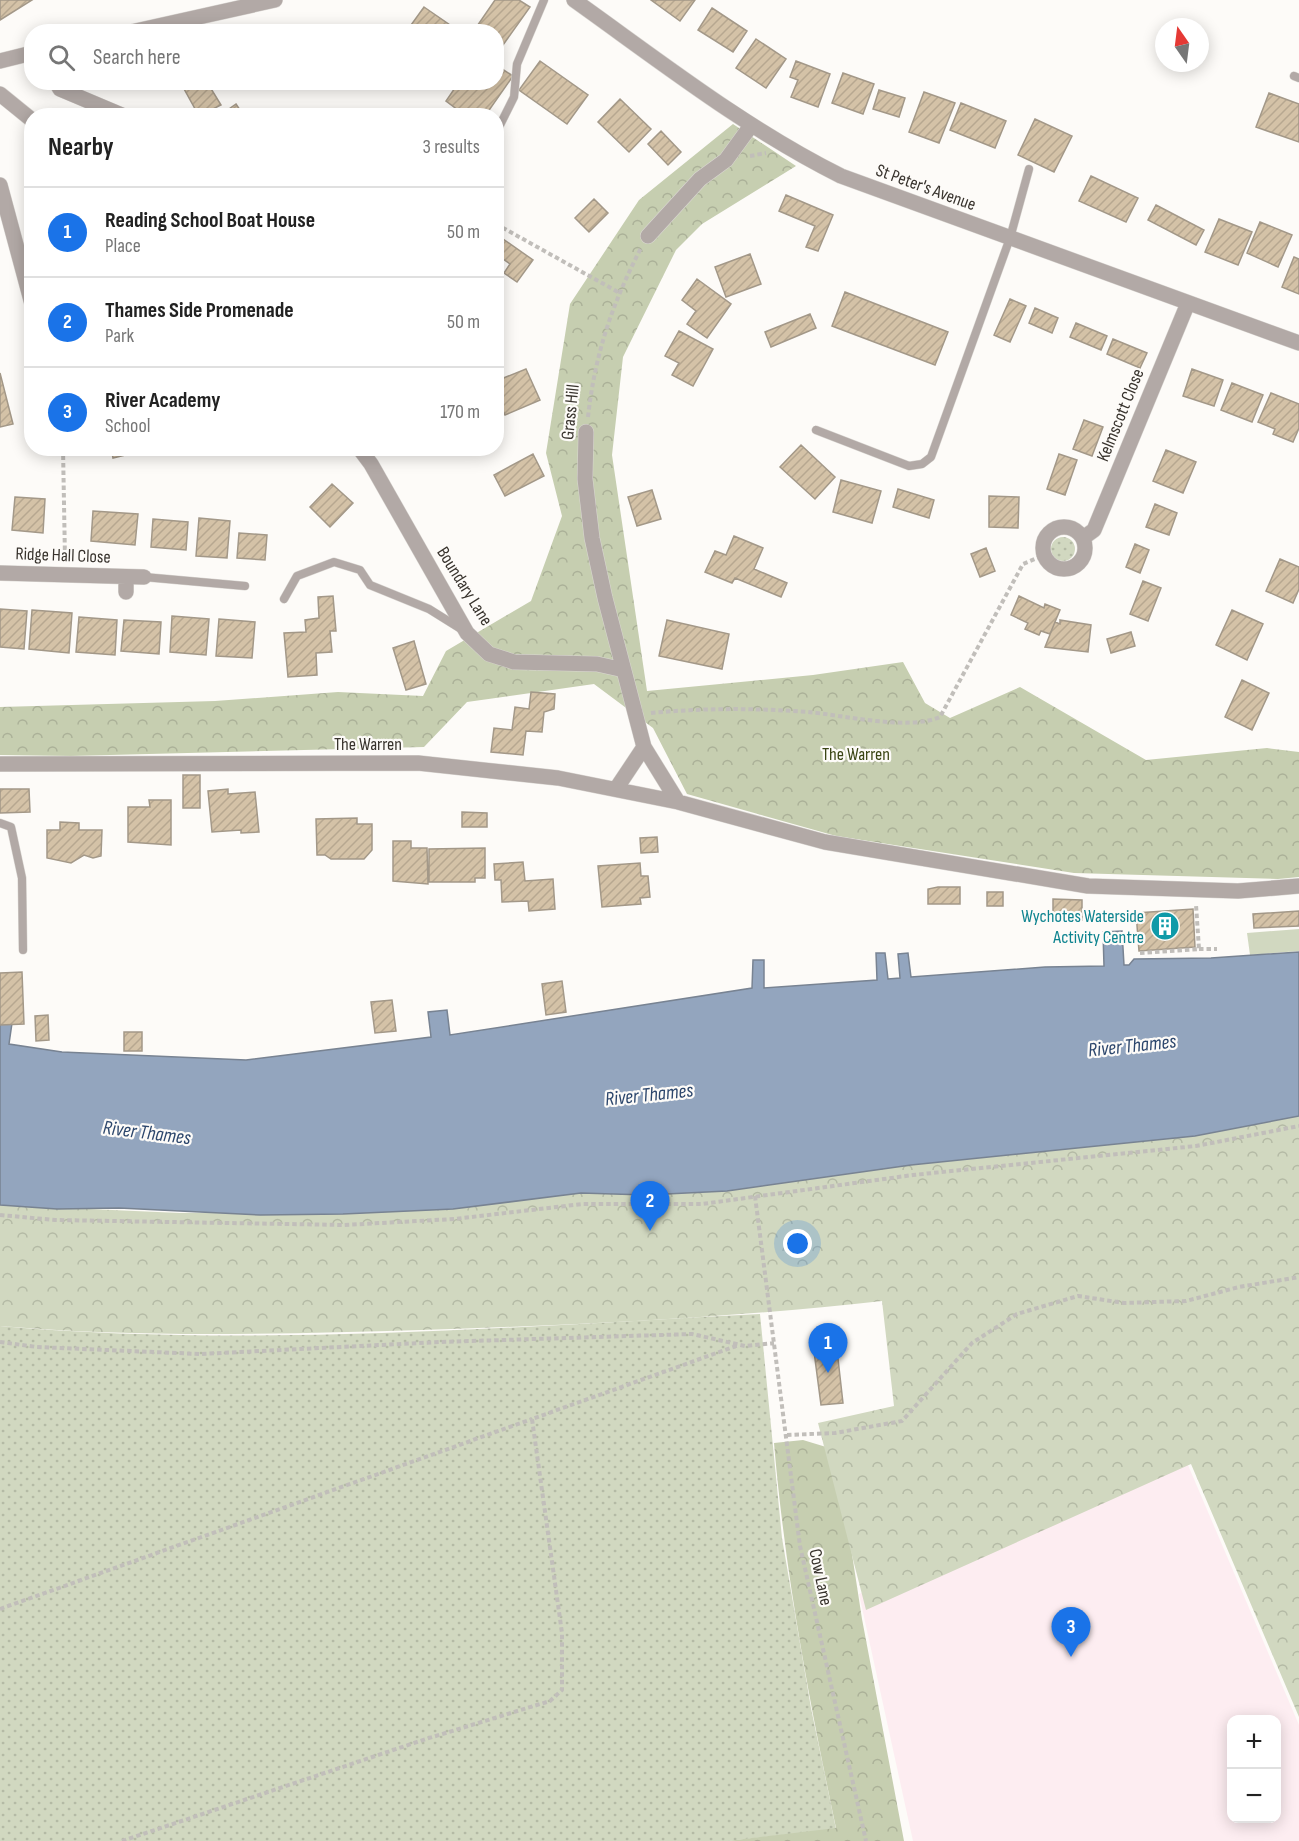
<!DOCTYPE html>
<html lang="en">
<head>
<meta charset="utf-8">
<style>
  body { margin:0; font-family:"Sofia Sans Condensed",sans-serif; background:#f6f6f6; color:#222 }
  .controls { position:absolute; right:18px; bottom:18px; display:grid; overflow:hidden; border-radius:12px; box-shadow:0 3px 15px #0003 }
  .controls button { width:54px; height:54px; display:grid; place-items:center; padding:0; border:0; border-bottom:2px solid #e0e0e0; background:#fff; color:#222; font:30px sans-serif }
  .compass { position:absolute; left:1155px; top:18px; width:54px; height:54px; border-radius:50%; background:#fff; box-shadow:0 3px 15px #0003; rotate:346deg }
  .you { position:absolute; left:798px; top:1244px; width:21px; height:21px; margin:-15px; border:4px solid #fff; border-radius:50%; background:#1a73e8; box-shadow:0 0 0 9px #1a73e833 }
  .badge { display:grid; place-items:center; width:39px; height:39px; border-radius:50%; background:#1a73e8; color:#fff; font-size:20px; font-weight:700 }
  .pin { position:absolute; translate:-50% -50px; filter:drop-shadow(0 2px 3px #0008) }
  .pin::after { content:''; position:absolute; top:32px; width:21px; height:18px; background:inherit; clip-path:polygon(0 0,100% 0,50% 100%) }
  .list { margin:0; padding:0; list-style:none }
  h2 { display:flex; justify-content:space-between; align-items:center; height:78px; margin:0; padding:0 24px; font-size:26px }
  h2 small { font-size:20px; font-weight:400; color:#767676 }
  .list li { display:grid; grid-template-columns:39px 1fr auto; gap:18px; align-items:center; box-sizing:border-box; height:90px; padding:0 24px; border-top:2px solid #e0e0e0 }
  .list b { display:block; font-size:22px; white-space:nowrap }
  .list p { margin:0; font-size:20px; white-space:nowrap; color:#767676 }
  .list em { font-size:20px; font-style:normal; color:#767676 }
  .icon { flex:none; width:33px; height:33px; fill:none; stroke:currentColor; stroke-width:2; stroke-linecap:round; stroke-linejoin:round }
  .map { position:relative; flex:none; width:1299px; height:1841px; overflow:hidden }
  .search { position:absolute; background:#fff; box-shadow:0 3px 15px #0003; left:24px; top:24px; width:480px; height:66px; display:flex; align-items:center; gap:15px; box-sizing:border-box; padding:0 21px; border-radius:24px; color:#767676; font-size:22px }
  .panel { position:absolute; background:#fff; box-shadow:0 3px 15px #0003; left:24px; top:108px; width:480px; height:348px; border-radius:24px }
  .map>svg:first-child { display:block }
  .education { fill:#fdedf1; fill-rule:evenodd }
  .grass { fill:url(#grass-dots) }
  .forest { fill:url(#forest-crowns) }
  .park { fill:url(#park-crowns) }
  .garden { fill:#d1d8c0 }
  .water { fill:#93a5be; stroke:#788392; stroke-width:1.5 }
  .building { fill:url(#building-hatch); stroke:#a39888; stroke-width:1.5 }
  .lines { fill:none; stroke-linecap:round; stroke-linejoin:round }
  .service-casing { stroke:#dad7d3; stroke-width:9 }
  .minor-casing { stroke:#dad7d3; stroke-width:16 }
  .path { stroke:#c1beba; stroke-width:4; stroke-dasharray:4.5 3; stroke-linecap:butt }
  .service { stroke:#b2a9a6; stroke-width:8 }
  .minor { stroke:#b2a9a6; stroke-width:15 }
  .labels { text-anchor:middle; stroke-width:4.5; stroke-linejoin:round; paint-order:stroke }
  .street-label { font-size:18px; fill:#38332d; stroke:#fdfbf8 }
  .park-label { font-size:18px; fill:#3a4514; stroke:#fdfbf8 }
  .culture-label { font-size:18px; fill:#0d838f; stroke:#fdfbf8; text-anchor:end }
  .water-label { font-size:20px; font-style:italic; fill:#2c466c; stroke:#fdfbf8 }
</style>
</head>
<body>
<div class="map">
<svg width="1299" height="1841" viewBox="0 0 1299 1841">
  <defs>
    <pattern id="grass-dots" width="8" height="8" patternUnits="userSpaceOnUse" patternTransform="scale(1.5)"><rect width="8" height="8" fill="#d1d8c0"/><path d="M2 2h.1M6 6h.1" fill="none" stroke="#b4baa5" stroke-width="1.8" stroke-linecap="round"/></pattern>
    <pattern id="forest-crowns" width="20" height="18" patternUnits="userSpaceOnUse" patternTransform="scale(1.5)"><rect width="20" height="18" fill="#c6ceb0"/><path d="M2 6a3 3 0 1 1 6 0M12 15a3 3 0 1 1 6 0" fill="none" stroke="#abb198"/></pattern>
    <pattern id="park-crowns" width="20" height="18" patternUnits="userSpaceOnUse" patternTransform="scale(1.5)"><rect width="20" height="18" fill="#d1d8c0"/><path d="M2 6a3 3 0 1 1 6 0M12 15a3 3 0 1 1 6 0" fill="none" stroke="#b4baa5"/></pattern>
    <pattern id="building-hatch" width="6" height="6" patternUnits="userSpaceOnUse" patternTransform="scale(1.5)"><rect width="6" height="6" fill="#d4c2a7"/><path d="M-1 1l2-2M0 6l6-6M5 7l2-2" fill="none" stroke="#b7a790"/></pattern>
  </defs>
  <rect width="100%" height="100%" fill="#fdfbf8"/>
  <path class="education" d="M1182,1451l117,274v116h-386l-54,-247zM1232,1720h44v98h-44z"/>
  <path class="grass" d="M1051 549a12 12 0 1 1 24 0a12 12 0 1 1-24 0Z
    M760,1314l22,224 29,170 25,121 -109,12h-727v-515c252,22 507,1 760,-12z"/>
  <path class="forest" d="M733,124l63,42 -94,58 -26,26 -53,107 -11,98 35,236 166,-16 90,-13 22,41 25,15 70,-31 126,73 121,-12 32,4v125l-21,2 -204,-6 -238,-37 -149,-42 -34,-66 -59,-44 -127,18 -43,45 -353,9 -71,-1v-48l215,-6 123,-9 85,4 23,-45 85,-50 31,-85 -16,-63 24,-149 69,-104z
    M803,1440l33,10 26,169 42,222h-177l109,-13c-27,-128 -51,-255 -62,-385z"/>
  <path class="park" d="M1299,1116v601l-108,-253 -325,146 -48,-187 76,-17 -12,-105c-153,17 -307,24 -461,29 -142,4 -280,8 -421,-4v-121l180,8 273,-4 128,-16 65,2 81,-4 184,-26 284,-29z"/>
  <path class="garden" d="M1299,929v22l-49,4 -3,-22z"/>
  <path class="water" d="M1122,931l2,34h5l5,-6 77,-1 88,-6v164l-104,20 -284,29 -184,26 -81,4 -65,-2 -128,16 -110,5 -83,1 -141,-7 -62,1 -57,-4v-184l12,2 -3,21 53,8 184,8 185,-23 -3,-25 19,-2 3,25 302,-47 1,-28h11v28l113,-8 -1,-27h9l3,26 12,-1 -2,-24 10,-1 3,24 134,-10 59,-1 -1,-34z"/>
  <path class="building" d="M0,0h32l-32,20z
    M495,0h24l11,7 -32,45 -2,-20h-23z
    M651,0h44l-15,21z
    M424,7l26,18 -4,7h-40z
    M712,8l35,23 -14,21 -35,-22z
    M756,39l30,20 -20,29 -30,-20z
    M540,61l48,34 -21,29 -48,-34z
    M796,61l34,13 -12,33 -27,-10 7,-17 -8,-3z
    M496,65l17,11 -28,40h-19l-20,-15 13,-19h37z
    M843,73l31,11 -11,30 -31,-11z
    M192,82h15l14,23 -22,11 -16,-29z
    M879,90l26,8 -6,19 -26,-8z
    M924,92l31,11 -16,40 -30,-11z
    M1269,93l30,11v38l-43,-15z
    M620,99l31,30 -22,23 -31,-30z
    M961,103l45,18 -11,27 -45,-18z
    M236,104l8,12h-25z
    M1035,119l37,17 -18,36 -36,-17z
    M661,131l20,21 -13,13 -20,-21z
    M1091,176l47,22 -12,24 -47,-21z
    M786,195l47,20 -15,36 -12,-4 9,-21 -36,-15z
    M594,199l14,14 -19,19 -14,-14z
    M1156,205l48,25 -8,15 -48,-25z
    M1219,219l33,13 -14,33 -33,-13z
    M1260,222l32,13 -14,32 -31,-14z
    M496,234l37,26 -16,22 -13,-9 6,-9 -14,-10z
    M750,254l11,30 -35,13 -11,-30z
    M1294,257l5,2v35l-17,-7z
    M697,279l34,25 -24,34 -20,-14 9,-13 -14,-11z
    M845,292l103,40 -13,33 -103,-39z
    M1010,299l16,7 -16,36 -16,-7z
    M1035,308l23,10 -6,15 -23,-10z
    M810,314l6,14 -45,19 -6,-15z
    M1076,323l31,13 -6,14 -31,-13z
    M679,331l34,18 -20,37 -21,-11 7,-12 -14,-7z
    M1113,339l34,14 -7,15 -33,-14z
    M526,369l14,31 -35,15 -9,-20v-14z
    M1192,369l31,11 -9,26 -31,-10z
    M0,373l13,51 -13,3z
    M1232,383l31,12 -11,27 -31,-12z
    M1271,393l28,11v24l-6,14 -20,-8 2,-5 -17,-7z
    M1084,420l19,7 -11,29 -19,-7z
    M801,445l34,32 -20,22 -35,-32z
    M111,448h31v3l-29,7z
    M1166,450l30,12 -13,31 -30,-12z
    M533,454l11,22 -39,20 -11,-21z
    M1059,454l18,6 -12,35 -18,-6z
    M841,480l40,11 -9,32 -39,-11z
    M332,484l21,19 -23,24 -20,-20z
    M898,489l36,11 -5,18 -36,-11z
    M652,490l9,29 -24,7 -9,-29z
    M989,496l30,1 -1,31 -29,-1z
    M15,497l30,2 -2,34 -31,-3z
    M1155,504l22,9 -8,22 -23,-8z
    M93,511l45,3 -3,31 -44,-4z
    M199,518l31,3 -3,37 -31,-2z
    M153,519l35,3 -2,28 -35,-3z
    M239,533l28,2 -2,25 -28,-2z
    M734,536l29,12 -9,21 33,14 -6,14 -46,-19 -3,5 -27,-11 10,-21 11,4z
    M1135,544l14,6 -9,23 -14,-6z
    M986,548l9,23 -15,6 -9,-23z
    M1280,559l19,8v22l-6,14 -27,-12z
    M1143,581l18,7 -13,33 -18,-7z
    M333,596l3,35h-6l2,21 -16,1 1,22 -29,2 -4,-44 22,-1 -1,-12 14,-2 -1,-21z
    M1019,596l25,12 1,-4 15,6 -10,24 -9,-3 -2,4 -14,-6 3,-6 -17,-8z
    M0,609l27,2 -3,38 -24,-2z
    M32,610l40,3 -3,40 -40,-4z
    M1232,610l31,14 -16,36 -31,-15z
    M172,616l37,3 -3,36 -36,-3z
    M79,617l38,3 -2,35 -39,-3z
    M219,619l36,3 -3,36 -36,-2z
    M124,620l37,2 -2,32 -38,-3z
    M667,620l62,14 -7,35 -63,-13z
    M1060,620l31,5 -3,27 -43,-5 10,-25 5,2z
    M1131,632l4,14 -24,7 -4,-14z
    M414,641l12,43 -20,6 -13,-42z
    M1242,680l27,13 -17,37 -27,-13z
    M531,692l24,2 -1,15 -10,3 -2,20 -16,-1 -3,24 -32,-3 3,-24 18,2 3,-23 14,2z
    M183,775h17v33h-17z
    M0,789h29l1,23 -30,1z
    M228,789v5l27,-2 4,40 -18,1v-3l-29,2 -4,-41z
    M149,800h22v45l-43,-3v-35h22z
    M462,812l25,1v14h-25z
    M357,818v6h15v26l-8,9h-33l-6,-4h-8l-1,-36z
    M60,822l19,1v7h23l-1,26 -8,2 -9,-3 -13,8 -24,-5v-28h13z
    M657,837l1,15 -17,1 -1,-15z
    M393,841h18v7h16l1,36 -35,-3z
    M485,848v30h-10v4h-46v-33z
    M523,862l2,19 28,-2 2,30 -26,2 -1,-10 -26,1 -1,-22h-6l-1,-16z
    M640,863l1,13h7l2,21 -10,1 1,6 -39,3 -4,-41z
    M938,887h22v17h-32v-15z
    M987,892h16v14h-16z
    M1053,899l29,1v20l-29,-1z
    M1193,909l2,38 -56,4 -3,-38z
    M1299,911v15l-45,2 -1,-14z
    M22,972l2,52 -24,1v-52z
    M562,981l4,31 -20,3 -4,-31z
    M392,1000l4,31 -21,2 -4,-31z
    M48,1015l1,25 -13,1 -1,-25z
    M124,1032h18v19h-18z
    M836,1341l7,62 -22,2 -8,-61z"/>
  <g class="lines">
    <g class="service-casing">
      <path id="service" d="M1294,76l5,2
        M499,127l15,-30 3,-33 27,-64
        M816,430l93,36 13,-2 9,-7 79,-219 19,-69
        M144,577l101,9
        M284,599l13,-23 37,-14 26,8 10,15 59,24 32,20
        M0,823l11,4 11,51 1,72"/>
    </g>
    <g class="minor-casing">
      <path id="minor" d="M574,0c87,62 171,128 267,176l458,167
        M131,32l144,-32
        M0,61l32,-8
        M56,82l4,7 64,27
        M0,94l32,26
        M0,185l32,119
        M648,236l52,-57 26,-19 24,-33
        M586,432l-1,47 7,59 13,60 39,149 34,55
        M359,448l12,16 96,169 22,21 25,8 83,2 27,6
        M1043 548a21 21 0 1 1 42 0a21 21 0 1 1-42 0Z
        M1083,538l11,-8 94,-227
        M0,573l144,4
        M126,592v-15
        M0,764l418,-1 140,15 120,24 147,40 263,44 150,5 61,-5
        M616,789l28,-42"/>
    </g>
    <path class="path" d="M750,156l16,-3
      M496,224l122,68
      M588,417c7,-63 24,-113 53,-169
      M63,448l2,111
      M651,713c52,-5 104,-5 157,-1 34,3 101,19 132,5l83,-153 21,-9
      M1199,949h18
      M1140,953l59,-4 -3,-44
      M755,1196l45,350 66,295
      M0,1215l55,5 289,5 110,-6 128,-15h120l211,-29 283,-29 103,-20
      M0,1342l37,5 163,7 240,-12 252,-8 53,12 29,-3
      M787,1435l48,-2 67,-12 70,-78 45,-29 61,-18 46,7 62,-2 53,-14 60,-10
      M0,1609l532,-190
      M122,1841l304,-102 124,-38 12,-11v-57l-30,-214 207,-74"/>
    <use href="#service" class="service"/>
    <use href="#minor" class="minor"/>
  </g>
  <defs>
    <g id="building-disc" transform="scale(1.5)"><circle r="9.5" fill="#0f9aa8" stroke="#fdfbf8"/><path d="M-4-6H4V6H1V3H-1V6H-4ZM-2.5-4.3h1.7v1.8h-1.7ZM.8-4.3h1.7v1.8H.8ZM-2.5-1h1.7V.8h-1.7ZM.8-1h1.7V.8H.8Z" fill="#fff"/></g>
  </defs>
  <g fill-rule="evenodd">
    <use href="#building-disc" x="1165" y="926"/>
  </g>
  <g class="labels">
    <g class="street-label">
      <text transform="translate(926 187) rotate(20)" y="6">St Peter's Avenue</text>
      <text transform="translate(570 412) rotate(-84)" y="6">Grass Hill</text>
      <text transform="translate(1120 415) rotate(-68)" y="6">Kelmscott Close</text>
      <text transform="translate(63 555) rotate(2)" y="6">Ridge Hall Close</text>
      <text transform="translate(465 586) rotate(58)" y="6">Boundary Lane</text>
      <text x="368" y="750">The Warren</text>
      <text transform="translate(821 1577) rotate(78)" y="6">Cow Lane</text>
    </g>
    <g class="park-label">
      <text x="856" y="760">The Warren</text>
    </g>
    <g class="culture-label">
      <text x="1144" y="922">Wychotes Waterside<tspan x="1144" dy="21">Activity Centre</tspan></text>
    </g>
    <g class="water-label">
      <text transform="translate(1132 1045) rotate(-6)" y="7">River Thames</text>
      <text transform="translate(649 1094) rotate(-6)" y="7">River Thames</text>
      <text transform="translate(147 1132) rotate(7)" y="7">River Thames</text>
    </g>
  </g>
</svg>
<div class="controls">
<button>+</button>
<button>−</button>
</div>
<svg class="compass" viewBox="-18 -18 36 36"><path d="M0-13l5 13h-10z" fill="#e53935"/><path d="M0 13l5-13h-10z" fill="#767676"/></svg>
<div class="you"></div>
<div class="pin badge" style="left:828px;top:1373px">1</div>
<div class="pin badge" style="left:650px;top:1231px">2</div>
<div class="pin badge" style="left:1071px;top:1657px">3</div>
<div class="search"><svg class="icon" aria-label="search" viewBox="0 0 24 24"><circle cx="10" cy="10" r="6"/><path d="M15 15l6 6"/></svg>Search here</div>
<section class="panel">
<h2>Nearby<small>3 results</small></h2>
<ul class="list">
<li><span class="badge">1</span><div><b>Reading School Boat House</b><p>Place</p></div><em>50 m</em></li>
<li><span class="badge">2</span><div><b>Thames Side Promenade</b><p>Park</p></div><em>50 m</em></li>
<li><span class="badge">3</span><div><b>River Academy</b><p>School</p></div><em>170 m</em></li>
</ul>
</section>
</div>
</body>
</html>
